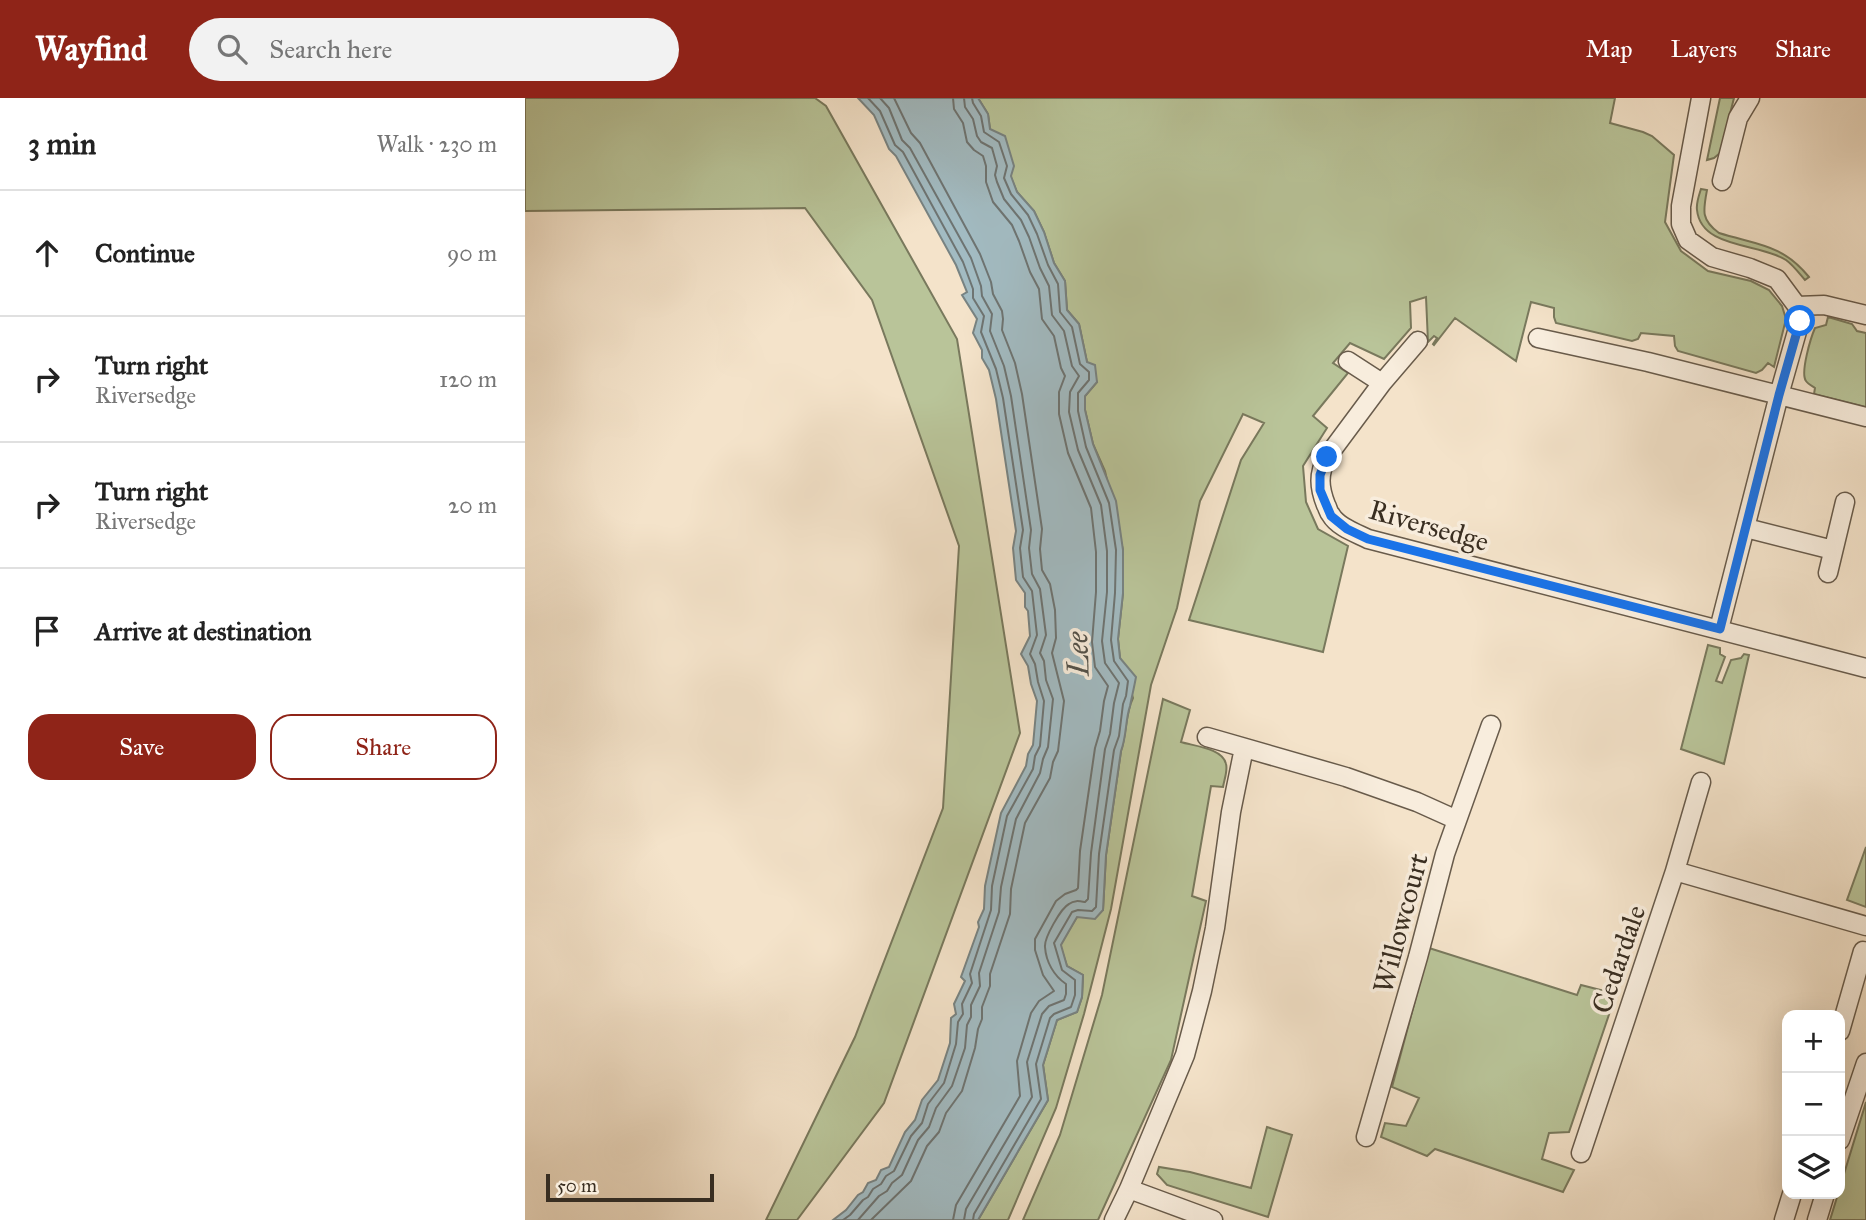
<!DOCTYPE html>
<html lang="en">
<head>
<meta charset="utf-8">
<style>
  body { margin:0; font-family:"IM FELL Great Primer",serif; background:#f2f2f2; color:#222 }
  .controls { position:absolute; right:21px; bottom:21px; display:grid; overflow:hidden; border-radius:14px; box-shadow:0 7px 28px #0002 }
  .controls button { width:63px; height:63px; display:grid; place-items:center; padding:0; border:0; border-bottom:2px solid #e0e0e0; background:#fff; color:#222; font:35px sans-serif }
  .scale { position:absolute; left:21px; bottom:18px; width:168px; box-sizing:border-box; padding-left:7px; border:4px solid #392e21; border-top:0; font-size:19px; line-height:24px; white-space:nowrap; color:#392e21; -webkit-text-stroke:5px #f8eddd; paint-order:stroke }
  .stop { position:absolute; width:21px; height:21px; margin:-16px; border:5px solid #1a73e8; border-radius:50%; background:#fff }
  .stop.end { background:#1a73e8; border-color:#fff; box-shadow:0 2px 7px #0008 }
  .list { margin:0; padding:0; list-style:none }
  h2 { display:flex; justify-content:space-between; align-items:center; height:91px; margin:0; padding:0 28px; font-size:30px }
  h2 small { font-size:23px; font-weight:400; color:#767676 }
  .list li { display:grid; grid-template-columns:46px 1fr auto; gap:21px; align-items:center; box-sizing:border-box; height:126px; padding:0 28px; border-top:2px solid #e0e0e0 }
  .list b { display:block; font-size:26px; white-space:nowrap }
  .list p { margin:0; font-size:23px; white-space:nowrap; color:#767676 }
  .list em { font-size:23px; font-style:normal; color:#767676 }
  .actions { display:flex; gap:14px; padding:21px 28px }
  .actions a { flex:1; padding:16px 0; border:2px solid #8f2418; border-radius:21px; text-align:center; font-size:24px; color:#8f2418 }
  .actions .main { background:#8f2418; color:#fff }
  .icon { flex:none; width:38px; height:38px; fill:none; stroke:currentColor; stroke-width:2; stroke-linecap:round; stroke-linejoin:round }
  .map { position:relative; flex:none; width:1341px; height:1122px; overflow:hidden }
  header { display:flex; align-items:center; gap:42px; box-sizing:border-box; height:98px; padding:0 35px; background:#8f2418; color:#fff }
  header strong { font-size:33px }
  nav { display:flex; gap:38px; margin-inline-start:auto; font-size:24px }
  .search { width:490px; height:63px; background:#f2f2f2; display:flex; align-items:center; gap:18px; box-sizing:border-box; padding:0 24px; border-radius:38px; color:#767676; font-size:26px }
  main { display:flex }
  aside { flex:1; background:#fff }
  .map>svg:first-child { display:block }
  .green { fill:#b9c499; stroke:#79795d; stroke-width:2 }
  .water { fill:#a2bbc2; stroke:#788382; stroke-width:2 }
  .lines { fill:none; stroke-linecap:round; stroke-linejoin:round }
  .shore { stroke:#6e7472; stroke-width:2 }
  .street-casing { stroke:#685b4b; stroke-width:21 }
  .street { stroke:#f8eddd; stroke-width:18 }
  .route { stroke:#1a73e8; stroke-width:9 }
  .labels { text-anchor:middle; stroke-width:7; stroke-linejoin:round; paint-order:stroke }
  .street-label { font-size:28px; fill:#392e21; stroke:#f8eddd }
  .water-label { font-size:30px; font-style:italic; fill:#535149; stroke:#f8eddd }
</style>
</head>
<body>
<header>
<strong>Wayfind</strong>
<div class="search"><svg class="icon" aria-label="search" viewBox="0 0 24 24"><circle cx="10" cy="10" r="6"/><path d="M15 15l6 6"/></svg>Search here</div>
<nav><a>Map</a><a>Layers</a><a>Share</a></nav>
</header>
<main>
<aside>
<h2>3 min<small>Walk · 230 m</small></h2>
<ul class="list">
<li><svg class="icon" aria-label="ahead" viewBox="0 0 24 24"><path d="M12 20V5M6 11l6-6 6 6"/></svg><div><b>Continue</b></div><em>90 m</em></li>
<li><svg class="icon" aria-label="right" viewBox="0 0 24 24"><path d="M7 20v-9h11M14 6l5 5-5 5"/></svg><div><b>Turn right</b><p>Riversedge</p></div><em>120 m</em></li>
<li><svg class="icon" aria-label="right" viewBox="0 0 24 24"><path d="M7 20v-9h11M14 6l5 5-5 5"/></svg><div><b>Turn right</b><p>Riversedge</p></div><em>20 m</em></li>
<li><svg class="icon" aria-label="arrive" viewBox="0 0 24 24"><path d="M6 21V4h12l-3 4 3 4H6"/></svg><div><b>Arrive at destination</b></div></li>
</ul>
<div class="actions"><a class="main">Save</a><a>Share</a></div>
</aside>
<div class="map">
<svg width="1341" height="1122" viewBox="0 0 1341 1122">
  <rect width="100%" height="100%" fill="#f4e3ca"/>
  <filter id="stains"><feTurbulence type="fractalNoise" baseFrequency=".00286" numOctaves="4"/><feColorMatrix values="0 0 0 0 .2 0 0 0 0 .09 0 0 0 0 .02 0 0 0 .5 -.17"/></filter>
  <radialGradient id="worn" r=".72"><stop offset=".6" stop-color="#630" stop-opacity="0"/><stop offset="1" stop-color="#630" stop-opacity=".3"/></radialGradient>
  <path class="green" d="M0,0h290l11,8 131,233 63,394 -136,370 -87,117h-31l89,-183 88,-229 16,-262 -87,-246 -67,-92 -280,3z
    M453,0h637l-5,25 33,9 9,4 22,19 -9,67 16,29 27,20 43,10 18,9 13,16 4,13 -12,48 -6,-4 -6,7 -6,3 -78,-22 -3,-5 -1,-10 -33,-3 -3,6 -6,2 -76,-18 -2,-6v-9l-23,-6 -15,59 -61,-43 -21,27 -1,-1 4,-6 -3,-2 -6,6 -2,-45 -16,5 1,26 -27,31 -34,-16 -17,20 15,10 -35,43 14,12 -24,38 3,36 12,27 30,17 -25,106 -134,-32 52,-160 23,-37 -21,-9 -43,87 -23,107 -26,77 -40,224 -27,105 -28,94 -48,112h-30l70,-120 -5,-35 14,-45 20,-8 5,-15 1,-22 -16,-9 -7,-21 17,-28 26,-7 3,-55 15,-104c6,-17 4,-37 12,-53l-13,-40 -2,-19 5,-46v-43l-18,-79 -12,-27 -8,-34v-14l12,-14 -10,-20 -8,-38 -12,-14 -2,-29 -11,-18 -10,-31 -10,-21 -17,-19 -27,-63 -2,-15z
    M1195,0h14l-14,55 -6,5 -7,2z
    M1176,91l6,1c-4,21 -6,30 12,43 39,12 63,11 90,44l-4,3c-6,-7 -12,-15 -19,-20 -26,-17 -85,-11 -89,-50 -1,-7 2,-15 4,-21z
    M1303,219l24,7 5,7 9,2v74l-52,-13 1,-6c-3,-2 -7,-4 -9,-7 -6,-8 5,-44 9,-53l11,-3z
    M1183,547l12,3v6l5,3 -9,24 6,2 9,-23 10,-2 3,-4 5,1 -25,109 -43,-15z
    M638,601l27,11 -9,32c12,4 42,6 45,22 2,7 -2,16 -3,23l-12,-1 -19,110 14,5 -35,159 -73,160h-75l37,-85 42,-140z
    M1341,749v60l-19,-7z
    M904,850l148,47 4,-10 35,9 -47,138 -20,1 -7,26 32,11 -11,22 -128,-43 -8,7 -46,-19 4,-14 21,3 13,-28 -27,-11z
    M1341,1004v118h-36l8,-26h2v-7z
    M742,1029l25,8 -24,82 -101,-32 -10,-11 2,-7 31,5 61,16z"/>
  <path class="water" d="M333,0h120l10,16 2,15 15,7 9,30 -3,10 6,16 17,19 10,21 10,31 11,18 2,29 12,14 8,38 8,3 2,17 -12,14v14l8,34 23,57 7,49v43l-5,46 2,19 16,19c-2,11 -4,19 -6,29 -5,15 -3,29 -9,45l-15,104 -3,55 -8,9 -18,-2 -16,28 6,21 16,9 -1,22 -5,15 -20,8 -14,45 5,35 -70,120h-145l13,-10 12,-15 5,-3 5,-9 8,-3 5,-10 8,-3 16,-35 10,-12 7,-20 16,-20 12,-37 1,-25 5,-4 -2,-10 11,-23 -4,-4 18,-50 -1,-5 6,-13 1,-23 16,-73 25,-47 2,-12 5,-9 4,-44 -6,-17 -3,-18 -7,-12 9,-18 -2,-25 -3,-4v-14l-9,-13 -3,-32 3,-17 -20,-132 -7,-29 -7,-12v-8l-9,-17 4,-14 -15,-24 5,-3 -11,-27 -60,-109 -7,-7 -15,-34z"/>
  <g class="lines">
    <path class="shore" d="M428,0l1,11 9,14 4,19 7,8 9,6 3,10v16l7,20 19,23 7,16 11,31 9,17 3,30 12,17 7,32 4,8 -6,16v22l9,39 23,55 5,44v40l-4,50 3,25 13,19 -4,15 -4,30 -5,17 -15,103 -2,37 -2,2 -11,4 -9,7 -21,38v11l8,25 11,16 -15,10 -8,12 -14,48 3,35 -64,109 -3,15
      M439,0l1,9 8,12 4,17 4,6 11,6 5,18 -2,9 2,7 7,17 17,21 8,17 11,31 9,18 3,29 12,16 8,35 7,10 -9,16 -1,20 9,38 23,55 6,46v41l-5,49 3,22 14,20 -5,20 -4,31 -5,15 -14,104 -3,46 -3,3c-6,-1 -11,-2 -16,2 -8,4 -25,34 -24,43 1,15 9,29 21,37v10l-2,6 -15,6 -7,8 -15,48 5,35 -66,112 -2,11
      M447,0l1,5 8,13 3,16 15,10 8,24 -3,12 7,16 17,21 9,19 11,31 10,19 2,28 12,15 8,37 9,8v8l-11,13v18l8,36 23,56 7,47 -1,43 -4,47 3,21 14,20 -2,15 -3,8 -4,32 -5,14 -15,104 -3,53 -4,4 -14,-1 -6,2 -18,31 8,27 13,10v15l-4,12 -17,7 -4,4 -14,46 5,35 -67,115 -1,6
      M318,1122l7,-5 13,-15 5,-3 5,-8 8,-5 5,-8 8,-5 17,-35 11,-13 6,-19 16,-21 12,-39 2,-22 5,-8 -1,-10 10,-21 -2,-9 21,-64 1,-24 15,-70 26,-47 2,-13 5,-10 4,-45 -6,-19 -3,-18 -5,-10 7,-19 -5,-44 -9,-14 -3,-29 3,-18 -20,-132 -7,-29 -15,-37 3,-16 -11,-18v-9l-10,-27 -60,-110 -8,-7 -15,-34 -12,-13
      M333,1122l21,-24 8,-5 5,-8 10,-8 16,-35 11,-13 7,-19 16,-22 13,-38 2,-23 4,-8v-12l9,-19 -1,-13 20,-61 2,-25 15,-68 24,-46 3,-14 5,-12 5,-48 -7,-19 -2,-19 -4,-8 6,-18 -6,-46 -8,-15 -3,-26 2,-18 -20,-134 -7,-30 -14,-35 2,-17 -10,-18 -1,-10 -10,-28 -61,-110 -8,-8 -13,-32 -9,-10
      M346,1122l40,-39 16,-35 12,-14 7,-19 16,-22 13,-43 3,-19 4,-10v-12l8,-21v-12l20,-60 1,-25 14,-66 25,-45 3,-16 5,-11 6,-50 -12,-48 4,-15 -1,-28 -5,-26 -8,-14 -2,-21 2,-20 -20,-135 -7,-31 -13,-33 1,-11 -1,-8 -9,-17 -2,-12 -11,-28 -60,-111 -9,-10 -17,-35"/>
    <g class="street-casing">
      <path id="street" d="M1176,0l-20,108v18l7,16 24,17 38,11 27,11 20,27 3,15 -21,74 -60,234
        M1197,83l16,-63 12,-20
        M1272,208l27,-1 42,10
        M1013,240l110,24 218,55
        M893,243l-36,42 -55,74c-9,17 -8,30 -1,48 2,3 2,7 5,10 7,12 25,18 37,24l498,129
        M823,263l34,22
        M1221,430l87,22
        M1303,475l17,-71
        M682,639l139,40 71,25 40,18
        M1150,773l191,55
        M1315,933l23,-80
        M841,1039l52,-180 27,-103 46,-129
        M1315,1042l26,-77
        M1056,1055l94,-282 26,-89
        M604,1091l84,31
        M589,1122l15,-31 56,-134 17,-64 13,-63 16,-116 13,-64
        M1259,1122l8,-26
        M1292,1122l8,-26"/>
    </g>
    <use href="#street" class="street"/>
  </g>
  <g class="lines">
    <path class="route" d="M802,359l-7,18v15l11,26 16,13 21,10 352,90 59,-234 21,-74"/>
  </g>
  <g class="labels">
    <g class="street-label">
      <text transform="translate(904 427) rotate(16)" y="10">Riversedge</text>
      <text transform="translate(875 825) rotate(-75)" y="10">Willowcourt</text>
      <text transform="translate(1093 861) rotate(-71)" y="10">Cedardale</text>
    </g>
    <g class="water-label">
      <text transform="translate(553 556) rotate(-92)" y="10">Lee</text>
    </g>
  </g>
  <rect width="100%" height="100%" filter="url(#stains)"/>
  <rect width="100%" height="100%" fill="url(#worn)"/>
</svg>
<div class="controls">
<button>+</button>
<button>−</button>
<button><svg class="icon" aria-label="layers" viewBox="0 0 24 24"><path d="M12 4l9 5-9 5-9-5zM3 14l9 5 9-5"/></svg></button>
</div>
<div class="scale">50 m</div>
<div class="stop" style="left:1275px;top:223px"></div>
<div class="stop end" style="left:802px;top:359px"></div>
</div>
</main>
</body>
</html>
